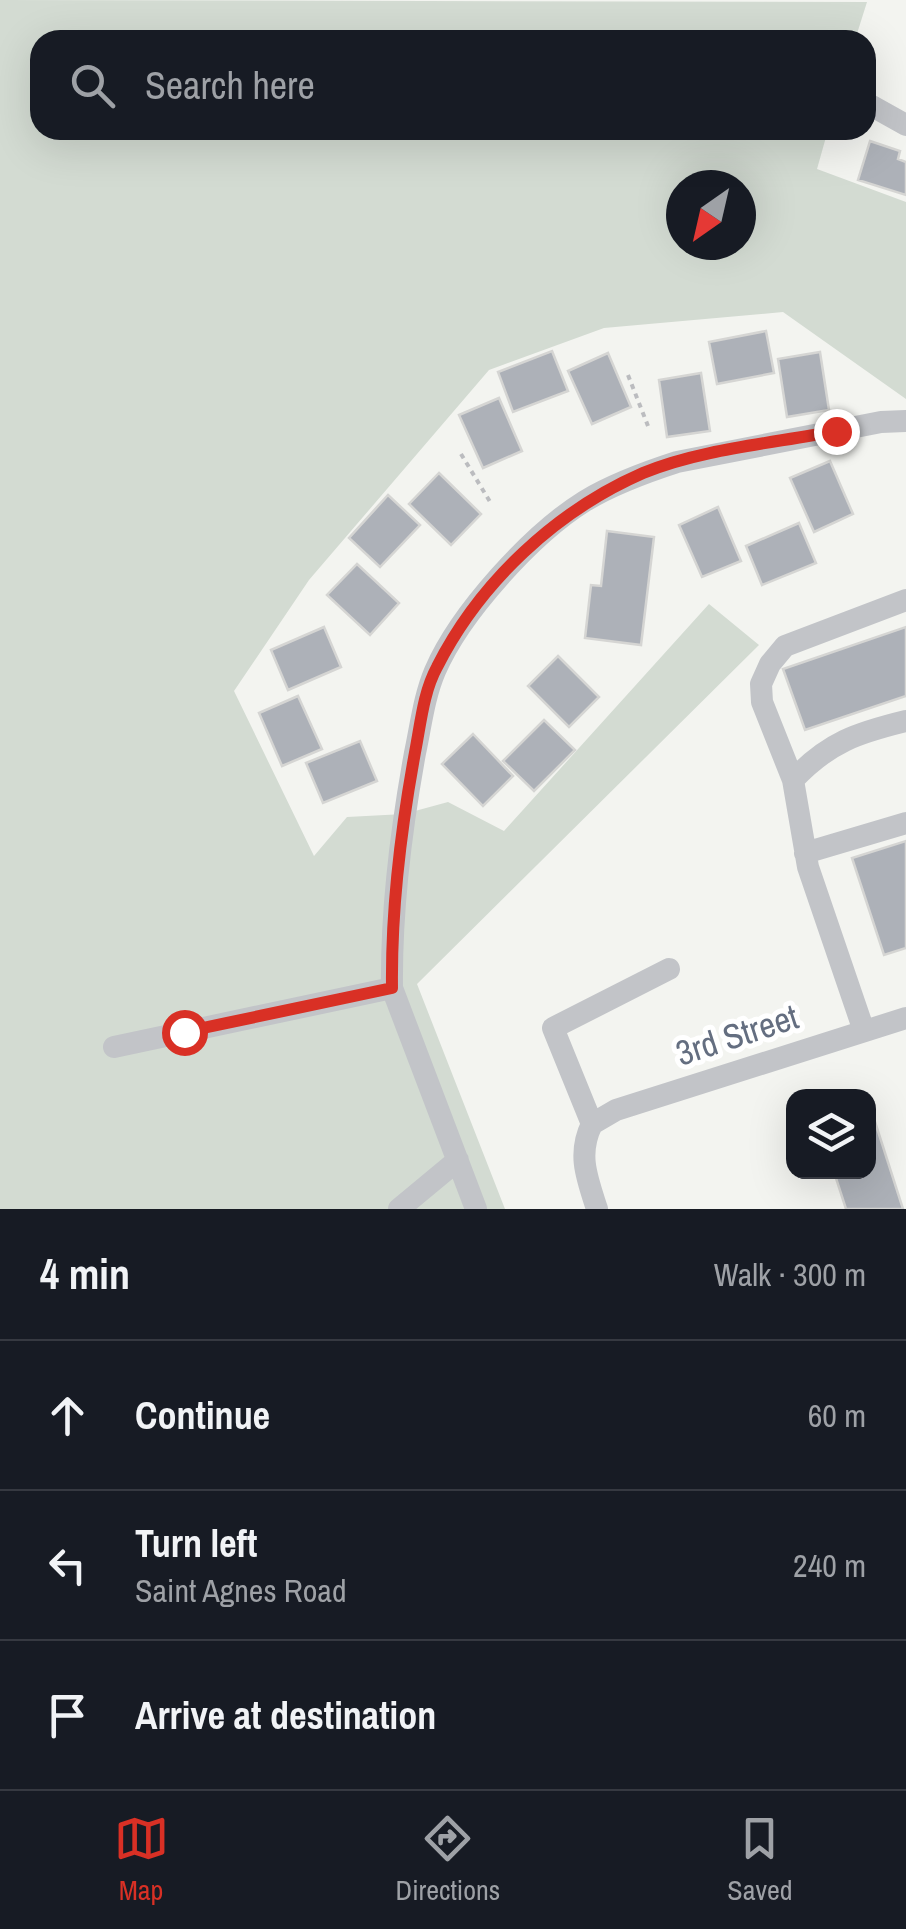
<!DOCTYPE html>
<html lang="en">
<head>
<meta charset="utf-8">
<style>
  body { margin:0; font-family:"Archivo Narrow",sans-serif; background:#242831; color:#f1f3f6 }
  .controls { position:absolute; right:30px; bottom:30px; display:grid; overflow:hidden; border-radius:20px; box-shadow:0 10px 40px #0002 }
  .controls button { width:90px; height:90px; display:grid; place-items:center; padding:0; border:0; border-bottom:2px solid #363941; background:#171b24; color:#f1f3f6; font:50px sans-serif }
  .compass { position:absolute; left:666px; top:170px; width:90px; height:90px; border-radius:50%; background:#171b24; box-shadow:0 10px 40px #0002; rotate:214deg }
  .stop { position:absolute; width:30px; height:30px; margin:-22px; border:8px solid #d93025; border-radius:50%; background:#fff }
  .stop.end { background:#d93025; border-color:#fff; box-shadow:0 2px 10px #0008 }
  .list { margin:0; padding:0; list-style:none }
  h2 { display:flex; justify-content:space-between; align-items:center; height:130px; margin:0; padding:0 40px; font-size:42px }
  h2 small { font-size:32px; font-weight:400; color:#9ea1a6 }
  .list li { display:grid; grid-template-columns:65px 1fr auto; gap:30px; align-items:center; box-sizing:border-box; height:150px; padding:0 40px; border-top:2px solid #363941 }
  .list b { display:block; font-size:38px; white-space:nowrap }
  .list p { margin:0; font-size:32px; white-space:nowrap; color:#9ea1a6 }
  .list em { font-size:32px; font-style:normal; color:#9ea1a6 }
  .icon { flex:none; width:55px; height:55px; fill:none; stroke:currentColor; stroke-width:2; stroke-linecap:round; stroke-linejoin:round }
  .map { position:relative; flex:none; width:906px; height:1209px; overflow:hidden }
  .search { position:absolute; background:#171b24; box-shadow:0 10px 40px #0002; left:30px; right:30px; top:30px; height:110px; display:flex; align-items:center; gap:25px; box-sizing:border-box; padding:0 35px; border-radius:30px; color:#9ea1a6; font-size:38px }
  .sheet { height:580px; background:#171b24 }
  nav { display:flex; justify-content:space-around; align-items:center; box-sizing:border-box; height:140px; border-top:2px solid #363941; background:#171b24; font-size:28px; color:#9ea1a6 }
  nav a { display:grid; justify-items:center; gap:5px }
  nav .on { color:#d93025 }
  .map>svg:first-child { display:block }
  .green { fill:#d3dbd2; fill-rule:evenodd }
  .building { fill:#adb1b8; stroke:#d5d5d3; stroke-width:2.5 }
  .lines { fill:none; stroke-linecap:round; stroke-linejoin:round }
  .path { stroke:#bbbcbf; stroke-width:4; stroke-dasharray:5 5; stroke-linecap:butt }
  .minor { stroke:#c2c4c8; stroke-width:22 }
  .route { stroke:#d93025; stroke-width:12 }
  .labels { text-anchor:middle; stroke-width:10; stroke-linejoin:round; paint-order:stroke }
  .street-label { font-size:35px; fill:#646e80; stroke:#fff }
</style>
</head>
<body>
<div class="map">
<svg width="906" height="1209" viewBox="0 0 906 1209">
  <rect width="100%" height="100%" fill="#f3f4f0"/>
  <path class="green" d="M0,0l867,2 -12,38h-815v90h788l-11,39 89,33v197l-123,-87 -179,16 -115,42 -180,210 -75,111 80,165 33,-39 57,-3 44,-12 56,29 205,-227 50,41 -342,339 88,225h-505zM681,185h60v60h-60z"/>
  <path class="building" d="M870,141l30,10 -2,8 8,3v33l-48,-15z
    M766,331l8,42 -57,11 -8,-42z
    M552,351l16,40 -55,21 -15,-40z
    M820,352l9,58 -42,7 -9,-58z
    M608,353l23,54 -39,17 -24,-53z
    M701,373l9,58 -43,6 -8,-57z
    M499,398l23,53 -39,17 -24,-53z
    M830,461l23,53 -39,18 -24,-54z
    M439,473l42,41 -30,31 -42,-41z
    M388,495l32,30 -40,42 -31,-29z
    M718,507l23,54 -39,16 -23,-52z
    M799,523l17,40 -54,22 -16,-39z
    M607,531l47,6 -13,108 -56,-7 6,-53 10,1z
    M357,564l42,39 -29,32 -43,-40z
    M324,627l17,40 -53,23 -17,-40z
    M906,627v69l-101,34 -22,-61z
    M558,656l41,41 -30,30 -41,-41z
    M298,696l24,53 -40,17 -23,-53z
    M544,720l31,30 -41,41 -31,-30z
    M473,734l40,42 -30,30 -41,-42z
    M360,741l17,40 -54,22 -17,-40z
    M906,841v107l-22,7 -32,-97z
    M868,1100l35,109h-57l-12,-37h34z"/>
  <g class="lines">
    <path class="path" d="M628,375l20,51
      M461,454l31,51"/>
    <path class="minor" d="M872,106l34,19
      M793,780l-31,-78 -1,-18 9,-20 15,-18 121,-46
      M805,853l101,-30
      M392,988l84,221
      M864,1031l-56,-164 -15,-87c36,-38 64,-47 113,-59
      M114,1047l278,-59c-1,-79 9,-158 23,-235 6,-28 9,-56 20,-82 25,-58 97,-137 150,-170 28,-17 61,-29 92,-39l204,-40 25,-1
      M592,1124l24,-14 290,-92
      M592,1124l-39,-96 116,-59
      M592,1124c-15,30 -5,54 5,85
      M399,1209l59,-49"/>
  </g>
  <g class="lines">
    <path class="route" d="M184,1032l208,-44c-1,-81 9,-161 24,-241 5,-27 8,-56 21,-80 43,-85 119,-156 206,-194 57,-24 132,-30 193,-42"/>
  </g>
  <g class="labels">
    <g class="street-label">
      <text transform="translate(737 1035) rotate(-18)" y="12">3rd Street</text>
    </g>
  </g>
</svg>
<div class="controls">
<button><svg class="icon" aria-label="layers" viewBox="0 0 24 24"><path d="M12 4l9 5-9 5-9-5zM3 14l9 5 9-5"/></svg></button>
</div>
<svg class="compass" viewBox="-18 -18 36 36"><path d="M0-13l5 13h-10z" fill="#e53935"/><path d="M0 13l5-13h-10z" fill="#9ea1a6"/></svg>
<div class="stop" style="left:184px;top:1032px"></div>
<div class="stop end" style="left:836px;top:431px"></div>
<div class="search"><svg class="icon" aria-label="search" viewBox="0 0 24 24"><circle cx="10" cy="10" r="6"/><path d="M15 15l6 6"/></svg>Search here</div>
</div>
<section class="sheet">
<h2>4 min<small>Walk · 300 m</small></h2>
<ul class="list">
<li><svg class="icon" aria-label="ahead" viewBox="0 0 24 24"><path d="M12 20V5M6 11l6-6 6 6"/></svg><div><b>Continue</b></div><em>60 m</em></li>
<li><svg class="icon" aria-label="left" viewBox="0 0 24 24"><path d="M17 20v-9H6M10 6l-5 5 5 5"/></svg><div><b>Turn left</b><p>Saint Agnes Road</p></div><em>240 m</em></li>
<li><svg class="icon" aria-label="arrive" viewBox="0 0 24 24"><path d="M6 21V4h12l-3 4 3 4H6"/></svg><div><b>Arrive at destination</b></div></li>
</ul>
</section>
<nav>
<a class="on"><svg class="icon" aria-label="map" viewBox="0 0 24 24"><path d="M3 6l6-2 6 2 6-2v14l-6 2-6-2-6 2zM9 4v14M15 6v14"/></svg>Map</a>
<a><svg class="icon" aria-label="directions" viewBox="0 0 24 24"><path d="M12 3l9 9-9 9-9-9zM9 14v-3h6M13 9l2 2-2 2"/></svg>Directions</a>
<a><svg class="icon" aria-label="saved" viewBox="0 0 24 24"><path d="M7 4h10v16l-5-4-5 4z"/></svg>Saved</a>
</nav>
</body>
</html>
